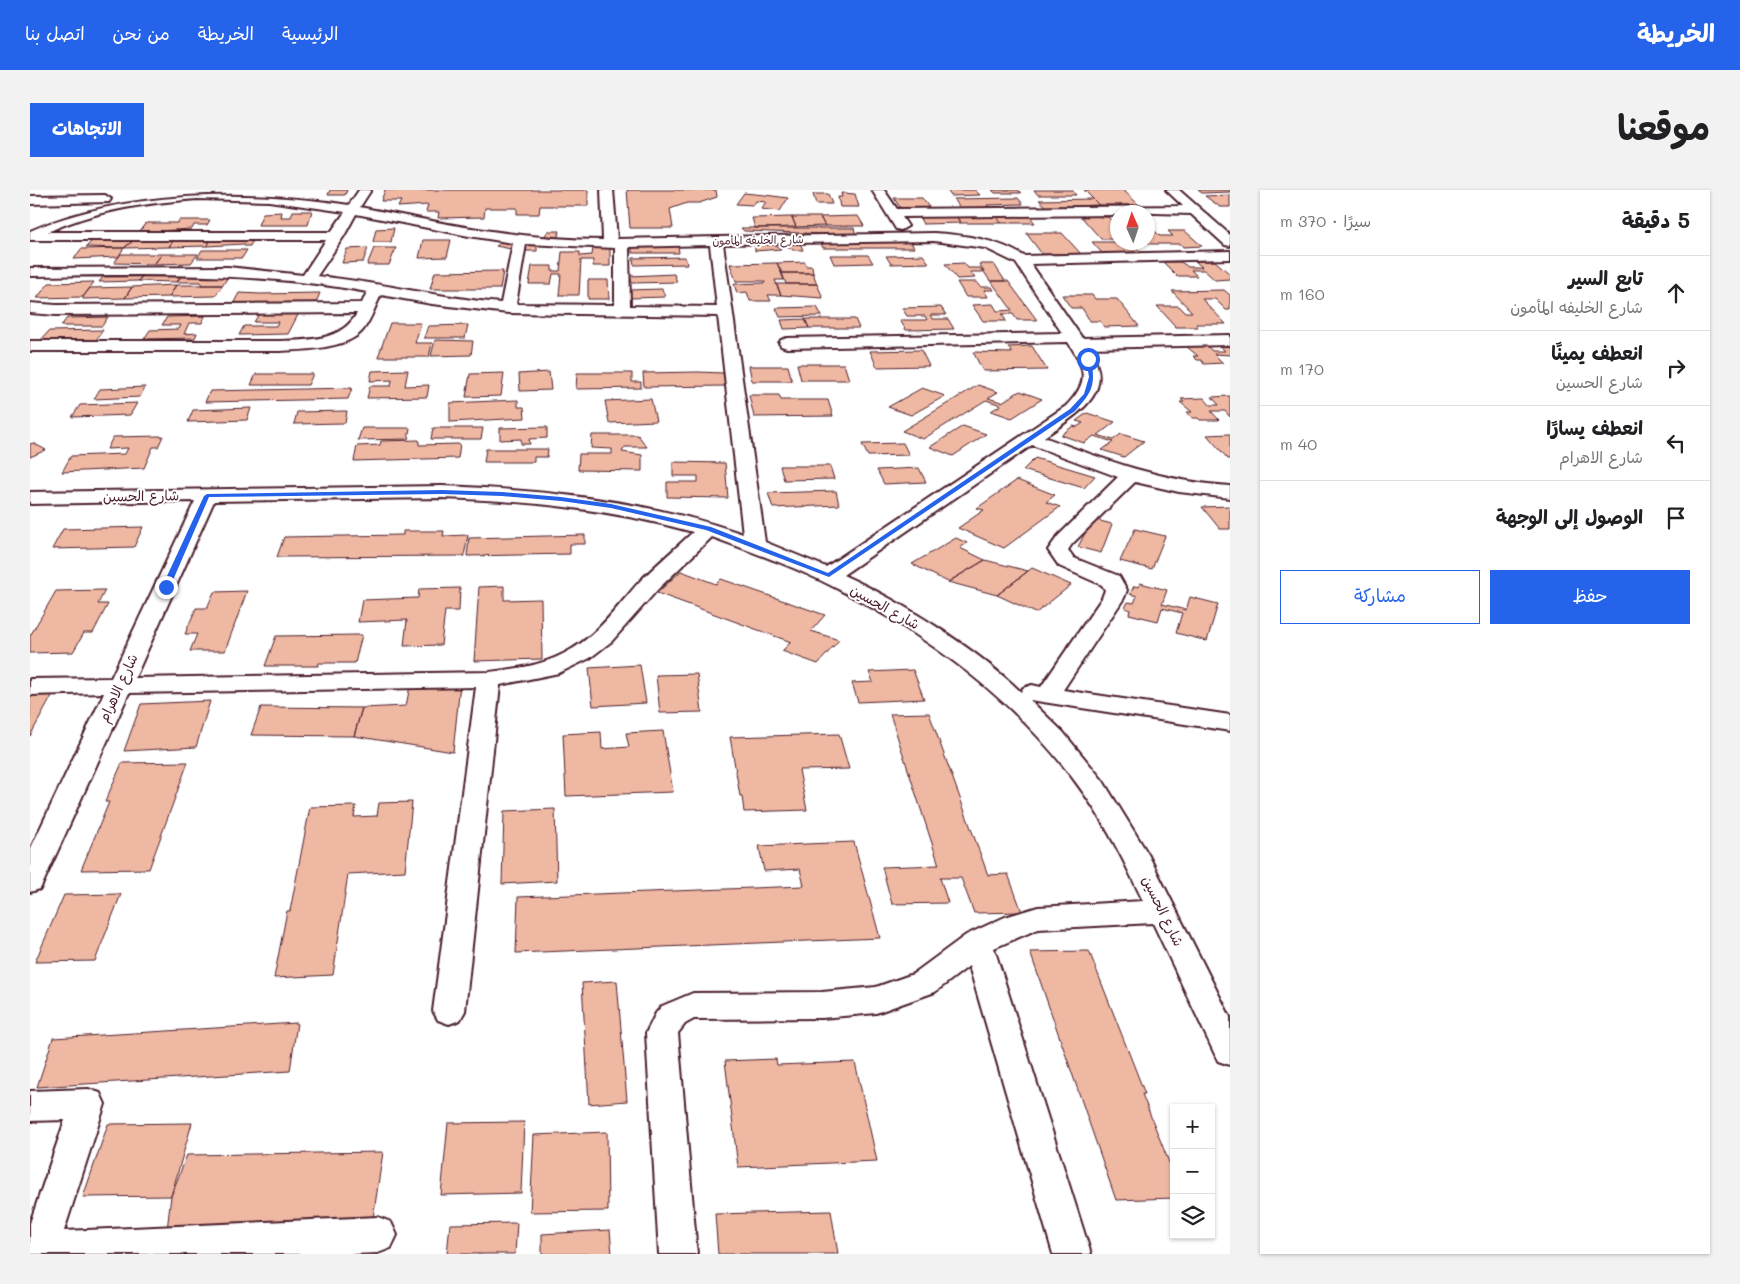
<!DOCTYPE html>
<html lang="ar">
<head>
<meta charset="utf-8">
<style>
  body { margin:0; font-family:Mali,"Playpen Sans Arabic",sans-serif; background:#f2f2f2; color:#202124; direction:rtl }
  .controls { position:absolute; right:15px; bottom:15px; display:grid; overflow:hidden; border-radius:0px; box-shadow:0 1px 4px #0004 }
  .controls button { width:45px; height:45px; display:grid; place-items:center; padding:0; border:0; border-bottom:1px solid #e0e0e0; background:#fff; color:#202124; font:25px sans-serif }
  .compass { position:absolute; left:1080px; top:15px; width:45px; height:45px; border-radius:50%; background:#fff; box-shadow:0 1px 4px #0004; rotate:357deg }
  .stop { position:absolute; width:15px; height:15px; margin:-11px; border:4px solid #2563eb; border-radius:50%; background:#fff }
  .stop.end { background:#2563eb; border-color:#fff; box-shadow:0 1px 5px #0008 }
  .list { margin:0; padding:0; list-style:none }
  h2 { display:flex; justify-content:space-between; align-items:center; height:65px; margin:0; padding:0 20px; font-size:21px }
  h2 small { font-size:16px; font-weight:400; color:#757577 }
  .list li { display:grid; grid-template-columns:32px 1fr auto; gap:15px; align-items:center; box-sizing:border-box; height:75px; padding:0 20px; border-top:1px solid #e0e0e0 }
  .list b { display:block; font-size:19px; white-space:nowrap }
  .list p { margin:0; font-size:16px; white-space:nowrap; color:#757577 }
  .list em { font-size:16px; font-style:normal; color:#757577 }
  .actions { display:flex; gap:10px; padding:15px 20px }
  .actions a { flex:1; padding:11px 0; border:1px solid #2563eb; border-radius:0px; text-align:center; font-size:18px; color:#2563eb }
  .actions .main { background:#2563eb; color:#fff }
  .icon { flex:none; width:28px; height:28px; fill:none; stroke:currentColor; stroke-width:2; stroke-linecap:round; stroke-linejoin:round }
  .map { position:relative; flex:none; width:1200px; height:1064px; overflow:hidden; direction:ltr; border-radius:0px }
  header { display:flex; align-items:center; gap:30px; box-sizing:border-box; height:70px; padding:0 25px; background:#2563eb; color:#fff }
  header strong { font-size:24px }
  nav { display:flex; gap:28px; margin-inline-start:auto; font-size:18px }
  .intro { display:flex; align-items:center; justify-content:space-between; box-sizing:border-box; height:120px; padding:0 30px }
  h1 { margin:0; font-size:35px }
  .button { padding:12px 22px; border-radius:0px; background:#2563eb; color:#fff; font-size:18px; font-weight:700 }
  main { display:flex; gap:30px; padding:0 30px }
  aside { flex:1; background:#fff; border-radius:0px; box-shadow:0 1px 4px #0004 }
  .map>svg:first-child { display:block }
  .building { fill:#efb8a3; stroke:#4a1f2b }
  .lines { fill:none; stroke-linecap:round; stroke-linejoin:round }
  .minor-casing { stroke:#4a1f2b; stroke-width:4 }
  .minor { fill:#fff; fill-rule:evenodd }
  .route { fill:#2563eb }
  .labels { text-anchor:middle; stroke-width:4; stroke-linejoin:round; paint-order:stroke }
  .far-street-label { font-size:11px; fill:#4a1f2b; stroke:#fff }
  .street-label { font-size:14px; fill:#4a1f2b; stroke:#fff }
</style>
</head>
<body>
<header>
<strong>الخريطة</strong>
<nav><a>الرئيسية</a><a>الخريطة</a><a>من نحن</a><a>اتصل بنا</a></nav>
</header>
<div class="intro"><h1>موقعنا</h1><a class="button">الاتجاهات</a></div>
<main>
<aside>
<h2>5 دقيقة<small>سيرًا · 370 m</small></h2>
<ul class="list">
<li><svg class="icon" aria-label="ahead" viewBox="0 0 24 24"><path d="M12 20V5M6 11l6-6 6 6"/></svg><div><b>تابع السير</b><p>شارع الخليفه المأمون</p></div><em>160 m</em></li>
<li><svg class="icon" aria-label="right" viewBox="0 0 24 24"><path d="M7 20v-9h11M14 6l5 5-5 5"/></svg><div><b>انعطف يمينًا</b><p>شارع الحسين</p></div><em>170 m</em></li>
<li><svg class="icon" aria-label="left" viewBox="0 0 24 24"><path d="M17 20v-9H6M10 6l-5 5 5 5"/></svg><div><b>انعطف يسارًا</b><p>شارع الاهرام</p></div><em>40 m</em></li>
<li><svg class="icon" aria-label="arrive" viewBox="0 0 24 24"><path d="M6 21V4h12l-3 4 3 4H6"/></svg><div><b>الوصول إلى الوجهة</b></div></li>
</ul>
<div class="actions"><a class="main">حفظ</a><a>مشاركة</a></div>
</aside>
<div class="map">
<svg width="1200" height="1064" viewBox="0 0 1200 1064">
  <rect width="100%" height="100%" fill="#fff"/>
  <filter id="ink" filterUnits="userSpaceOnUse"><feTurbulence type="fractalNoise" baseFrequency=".02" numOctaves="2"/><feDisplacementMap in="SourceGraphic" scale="10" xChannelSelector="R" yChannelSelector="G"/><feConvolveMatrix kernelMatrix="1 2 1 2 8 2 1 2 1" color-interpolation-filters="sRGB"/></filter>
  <g filter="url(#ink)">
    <path class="building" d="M300,0h17l-2,5h-17z
      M355,0h203v16h-48l-1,8h-22v-6h-32l-1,9 -46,1 1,-6h-13l2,-7 -30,2 3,-6h-20z
      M597,0h89l1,7 -18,6h-12l-17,6 3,19h-43z
      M917,0h28l5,5 -29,1z
      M962,0h26l3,3h-26z
      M1004,0h38l4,5h-38z
      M1054,0h39l16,15h-40z
      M1168,0h32v2l-28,1z
      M714,3l21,2 23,3 -8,13 -19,-2 5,-7 -10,-1 -3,4 -17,-1z
      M811,3l14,1 4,13h-19l-2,-10h4z
      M783,4h15l4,10h-16z
      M1200,5v12h-10l-15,-11z
      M864,8h28l9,12 -29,1z
      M988,8l5,6 -36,1 3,4h-29l-7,-10z
      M1063,9l6,6 -52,2 -8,-7z
      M263,21h19l-4,14h-50l5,-12 19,-1 -1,5h10z
      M1047,22h18l5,5h8l10,10v12h-17z
      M964,23l7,10h-40l-7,-9z
      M964,23h33l8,10h-34z
      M924,24l7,9 -38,1 -5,-9z
      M828,26l6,10h-39l-5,-9z
      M762,27l4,10 -41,1 -3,-10z
      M762,27h28l5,9 -29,1z
      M149,30h31l-3,5h-13l-2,4 -53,3 7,-9h32z
      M364,38l-3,14h-18l3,-13z
      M711,38h113l2,7 -112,-4z
      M518,41h12l-3,7 -13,-1z
      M1118,41h7l5,5h13l-5,-5h17l17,15 -19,1 -2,-3h-31l-2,-2z
      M996,43h36l19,21h-39z
      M66,47h37l-4,3h5l-10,8 -38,-1z
      M182,48h42l-4,8h-6v-2l-37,2z
      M182,48l-5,8 -38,1 5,-8z
      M144,49l-5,8 -45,1 10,-8z
      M393,50h28l-4,17 -28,1z
      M474,50l13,3 -6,6 -15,-3z
      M880,50l4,8h-91l-3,-7z
      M1062,52h39l10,10 -39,1z
      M753,53h17l3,7h-10z
      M725,54l21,1 5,4 -26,2z
      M492,55h15v6h-15z
      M602,56h46l1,7h-47z
      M94,58l-6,9 -44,2 7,-10z
      M338,58l-5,14 -21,1 5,-14z
      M344,58h22l-7,17h-22z
      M563,58h17v18h-17v-6h-12l-2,35h-20l2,-21h-8l-2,10h-22l3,-18h20v5h8l2,-19h18v4l12,-1z
      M172,60h45l-5,8h-45z
      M91,64h41l-8,10 -40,-1z
      M132,64h36l-7,9 -37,1z
      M800,65h38l5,8 -39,1z
      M893,65l6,8 -38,1 -5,-8z
      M655,67l2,7 -53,1 -1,-7z
      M1165,71h20l15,13v5l-15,1 -11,-10h-13l6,6h-20l-14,-14h18l7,5h14z
      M775,72l1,4h6l1,7h-31l-5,-10z
      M747,73l7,17h-9l6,15h-13l3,6h-21l-3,-9 -10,1 -3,-9 31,-1 -1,-2h-28l-6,-17z
      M934,73l4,5h12l3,4h-13l5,6 -18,1 -12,-15z
      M949,74h15l11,17h-15z
      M473,81l-3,18h-70l5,-17z
      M77,82h39l-8,9 -39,1z
      M116,82l37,1 -6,9 -39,-1z
      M153,83h47l-7,12h-22v-3h-24z
      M752,83h31l4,11h-31z
      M644,84l3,8 -45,1 -2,-7z
      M558,90h20l1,19h-21z
      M961,91h17l29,39h-20l-4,-6h-11l4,7h-23l-11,-16 21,-1 4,7 15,-1z
      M64,92l-11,15 -46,1 12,-15z
      M927,92h20l4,5h11l2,3h-10l4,7h-22z
      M746,94h41l6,14 -42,-3z
      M146,95h47l-8,11 -46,1z
      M146,95l-7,12 -44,1 7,-11z
      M102,97l-7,11 -42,1v-2l7,-9z
      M632,99l3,8 -35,1 -2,-8z
      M1194,100l6,5v15h-4l-11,-11h-13l24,25h-30l2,3h-22l-19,-21h22l6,6h7l-20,-21z
      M209,103l21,1 60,-1 -5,12 -83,1z
      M1032,105h30l3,4h22l22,27 -35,1 -4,-6h-10l-8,-13h-11z
      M787,117l5,9 -42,1 -4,-9z
      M911,117l5,8h-16l3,4h15l6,10 -48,1 -6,-10h27l-2,-4h-18l-5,-8z
      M269,123l-11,21 -49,1 5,-9h32l2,-4h-24l5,-8z
      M175,126l-3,7h-13l-5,11 13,-1 -2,5 -51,1 6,-9 29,-1 2,-4h-19l5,-8z
      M78,127l-6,9h-41l6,-8z
      M775,129h50l4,9h-50z
      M775,129l4,9 -25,1 -3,-9z
      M360,133h31l-6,20h17l-3,14h-51z
      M438,135l-3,13h-41l4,-12z
      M73,140l-7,10h-55l8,-9z
      M405,150l38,1 -2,14 -40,1z
      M1174,152l8,9h13l-8,-8h13v12l-16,-1 9,9 -19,1 -3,-4h-4l-4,-4h5l-16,-13z
      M1002,156l15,24 -64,1 -10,-19 39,1 -4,-6z
      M891,160l8,16 -52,1 -7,-16z
      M767,174h47l5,16h-48z
      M719,176h39l4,15h-40z
      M378,180l-3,16 24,-1 -2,12 -60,1 3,-12h21l1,-6 -22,1 2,-10z
      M519,182l2,18 -31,1 -1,-17z
      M668,182l25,1 3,13 -82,1 -1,-14z
      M474,183l-3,23 -35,1 4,-23z
      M547,183h55v9h9v6l-65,1z
      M226,184h57l-5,11h-57z
      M948,195l20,7 -10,6 14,4 18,-11 22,8 -30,19 -21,-7 10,-6 -15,-5 -63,39 -21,-8z
      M115,197l-5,10 -46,2 6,-10z
      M322,198l-4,11 -143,3 5,-11z
      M892,198l23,8 -34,19 -23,-8z
      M719,205h30l2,5h47l5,16 -79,1z
      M1200,206v21l-5,-6h-14l8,9h-19l-2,-2h-6l-5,-6h5l-12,-10h4l-3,-3 23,-1 6,7h9l-7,-8z
      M621,209l5,22 -47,2 -4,-22z
      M488,210v7h6l1,11 -75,4v-19z
      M107,213l-7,12 -58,2 8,-12z
      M221,218l-4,12 -59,2 5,-12z
      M317,221l-2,12 -51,1 3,-12z
      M1057,223l28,9 -17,13 15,5 8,-6 23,7 -20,16 -22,-7 11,-8 -19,-6 -10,7 -23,-8 12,-9 4,1 6,-4 -7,-2z
      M933,236l23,8 -33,22 -23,-9z
      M517,237v11l-18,1 1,5h-9v-5l-21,1v-12z
      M332,238h48l-2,11 -50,1z
      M403,238h50l-2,11h-50z
      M1200,244v25h-2l-21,-24z
      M562,245h46l9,12h-22l-3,5 20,3v16l-64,-1 1,-16h33v-5l-21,-1z
      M133,246l-5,11h-5l-9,21 -82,4 9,-16 54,-2 3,-6 -21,1 6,-12z
      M389,250v5l41,-1 -2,14 -104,3 3,-15 23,-1 1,-4z
      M3,253l13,7 -16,7v-13z
      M873,253l6,12 -41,1 -6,-12z
      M456,259h62l-1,8h-13v5h-50z
      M1005,268l60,18 -11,12 -61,-18z
      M643,272l52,1 3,35 -61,-1v-15h31v-6h-25z
      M750,276h50l4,13 -50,1z
      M889,278l7,14 -42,2 -7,-14z
      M987,290l38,15 -9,7 14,5 -56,41 -46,-20 26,-18 -7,-2z
      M806,301l3,14 -66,3 -5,-15z
      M1200,316v23h-10l-18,-22z
      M1062,329l20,5 -11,29 -23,-6z
      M113,337l-9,20 -82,2 11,-20z
      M1105,339l30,7 -13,33 -32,-8z
      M373,341h41l-1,5 25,-1 -4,21 -187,1 7,-20 119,-2z
      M555,345v9h-15v10l-103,2 2,-18z
      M926,348l11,5 -7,5 25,12 -37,22 -36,-18z
      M955,370l43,11 -31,24 -49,-13z
      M1002,378l39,17 -35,28 -39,-18z
      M651,381l35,13 5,-5 104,36 -14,16 28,9 -21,24 -36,-13 9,-9 -134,-49z
      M1110,393l27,7 -5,14 24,6 4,-13 28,7 -11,37 -31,-8 6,-20 -20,-5 -4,13 -29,-7 1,-4 -5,-2 3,-6 6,1 3,-7 -7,-2 4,-8 5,1z
      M474,396v14l37,-1 1,60 -68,2 5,-74z
      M430,398l-1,23h-14l-4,34 -37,1 3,-26 -49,2 4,-22 56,-2 1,-9z
      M75,400l-7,14h10l-15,29h-9l-11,19 -43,1v-17l26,-45z
      M217,401l-22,60h-35l7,-17h-12l11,-26h11l7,-16z
      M332,445l-7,28h-36l-1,3h-53l11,-30z
      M610,475l6,38 -53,3 -4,-38z
      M883,480l11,29 -66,3 -6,-19 21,-1 -4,-10z
      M667,484l5,38 -42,1 -4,-38z
      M430,494l-7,68 -99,-16 8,-28 44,-2 4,-20z
      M23,504l-23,42v-41z
      M180,511l-14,46 -72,4 17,-47z
      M231,517l101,1 -8,28 -103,-1z
      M899,523l59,162 20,-1 14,38 -48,1 -13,-35h-21l8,25 -56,1 -10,-37 57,-2 -49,-151z
      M633,541l10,61 -107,4 -3,-62 38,-2 1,17 27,-2 -3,-14z
      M809,544l10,35 -50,1 8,40 -63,2 -2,-16h-2l-10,-59z
      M158,572l-39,107 -68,1 28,-68h-4l17,-39z
      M382,612l-7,69 -57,3 -15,101 -59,3 13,-67h3l20,-104 46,-1 -2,11 23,-1 2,-13z
      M525,619l2,72 -55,3 2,-73z
      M824,652l26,96 -364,15 2,-56 286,-11 -4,-17 -36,2 -5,-25z
      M91,704l-26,67 -60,1 29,-67z
      M1059,761l56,143h-3l32,81v23l-58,2 -86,-248z
      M587,791l10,120 -38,3 -7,-121z
      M267,833l-7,48 -253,16 16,-49z
      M746,869l1,6 78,-3 22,99 -139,6 -13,-106z
      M494,932l-3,71 -80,2 7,-72z
      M162,933l-21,73 -88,1 25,-73z
      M577,942l1,79 -78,1 4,-77z
      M353,962l-11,73 -205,5 4,-34 16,-41z
      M801,1021l7,43h-120l-3,-40z
      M487,1033l-2,31h-68l3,-30z
      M580,1040l2,24h-70v-20z"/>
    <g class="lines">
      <g class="minor-casing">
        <path id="minor" d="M329,0h12l-11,17c81,16 160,33 243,33l-2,-50h12l4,49 317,-6c31,2 62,6 90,23l206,-5v8l-199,5 51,74 148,-3v10l-142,3c31,44 -11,66 -44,89 61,23 120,45 186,49v12l-51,-6 -44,-10 -63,62 -4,6 6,8 45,18 8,14 -3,8 -61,92 167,25v16l-200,-31 33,32 40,49 45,73 82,163v48l-12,-4 -65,-138 -115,6 -44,19 97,306h-38l-84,-288 -34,26 -59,21 -54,5 -128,1 -9,5 -7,9 19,221h-38l-13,-221 10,-20 6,-7 31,-13 129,-1 54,-5 37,-13 53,-39 39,-18 33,-10 105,-6c-17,-36 -35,-73 -58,-106 -62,-90 -154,-158 -251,-208 -39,-20 -81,-35 -122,-50l-54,52 -46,52 -22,17 -31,15 -59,12 -35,326 -5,9 -11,4 -11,-4 -5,-9 43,-324 -347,6 -85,188 -4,8 -10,3v-42l74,-157 -74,2v-16l81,-1 84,-177 -165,3v-12l412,-6c102,4 205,14 301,48l-25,-218 -210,-3 -76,-9 -51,-9c-6,11 -10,25 -18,35 -15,19 -61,20 -83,21h-250v-10h250c29,-1 62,0 77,-28l-301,2 -26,-2v-10l26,2 306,-2 5,-11c-111,-21 -224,-17 -337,-16v-8l198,-1 75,8 23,-35h-296v-9c95,-41 217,-41 319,-26zM167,9l72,2 76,11 -14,20h-283c47,-22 98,-29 149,-33zM326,24l113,22 44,7 -12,60c-62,-5 -122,-21 -184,-27l27,-40zM904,51l51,7 31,15 46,70 -275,5 -6,2 -2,3 2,3 6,2 281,-6c18,28 22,39 -2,64l-240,161 -61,-25 -42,-298zM496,54l89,4v57l-99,-1zM680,55l7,62 -87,-1 -1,-59zM1002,255l86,32 -60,59 -10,14 11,16 43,19 3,5 -3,8 -61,89 -9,-2 -9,3 -2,4c-45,-43 -121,-92 -178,-117zM412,308c85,3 169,11 251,34 -17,16 -36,32 -53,49 -24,27 -44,57 -77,73 -23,12 -49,15 -74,18l-354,6 79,-177z
          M842,0h12l13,19 286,-3 -17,-16h13l51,45v11l-5,-1 -34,-31 -73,-2v3l-216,2 6,9 -7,4 -5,-1z
          M75,5l6,4 -2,3 -79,2v-8z
          M58,899l12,4 5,11 -41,127 314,-14 13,5 6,13 -6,13 -13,5 -25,1h-323v-31l35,-103 -35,1v-30z"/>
      </g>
      <use href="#minor" class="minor"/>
    </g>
  </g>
  <path class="route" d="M1056,168l5,1c5,27 1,33 -16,52l-246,166 -123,-47 -95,-22 -50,-7 -59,-5 -60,-2 -233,3 -39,90 -4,2 -4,-2 42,-91 3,-2 235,-4 60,2 59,5 50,7 100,23 117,46 242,-164 14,-15 5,-17z"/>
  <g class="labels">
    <g class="far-street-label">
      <text transform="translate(728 50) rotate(-1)" y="4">شارع الخليفه المأمون</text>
    </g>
    <g class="street-label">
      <text transform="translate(111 306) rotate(-1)" y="5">شارع الحسين</text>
      <text transform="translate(855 417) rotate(29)" y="5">شارع الحسين</text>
      <text transform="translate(88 498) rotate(-65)" y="5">شارع الاهرام</text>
      <text transform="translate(1133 721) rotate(64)" y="5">شارع الحسين</text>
    </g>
  </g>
</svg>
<div class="controls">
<button>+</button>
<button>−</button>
<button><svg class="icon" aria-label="layers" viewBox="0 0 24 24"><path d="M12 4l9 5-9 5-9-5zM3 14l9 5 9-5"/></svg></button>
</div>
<svg class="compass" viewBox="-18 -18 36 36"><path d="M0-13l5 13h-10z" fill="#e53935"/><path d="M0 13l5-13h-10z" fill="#757577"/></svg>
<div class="stop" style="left:1058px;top:169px"></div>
<div class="stop end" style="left:136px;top:397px"></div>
</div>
</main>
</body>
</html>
